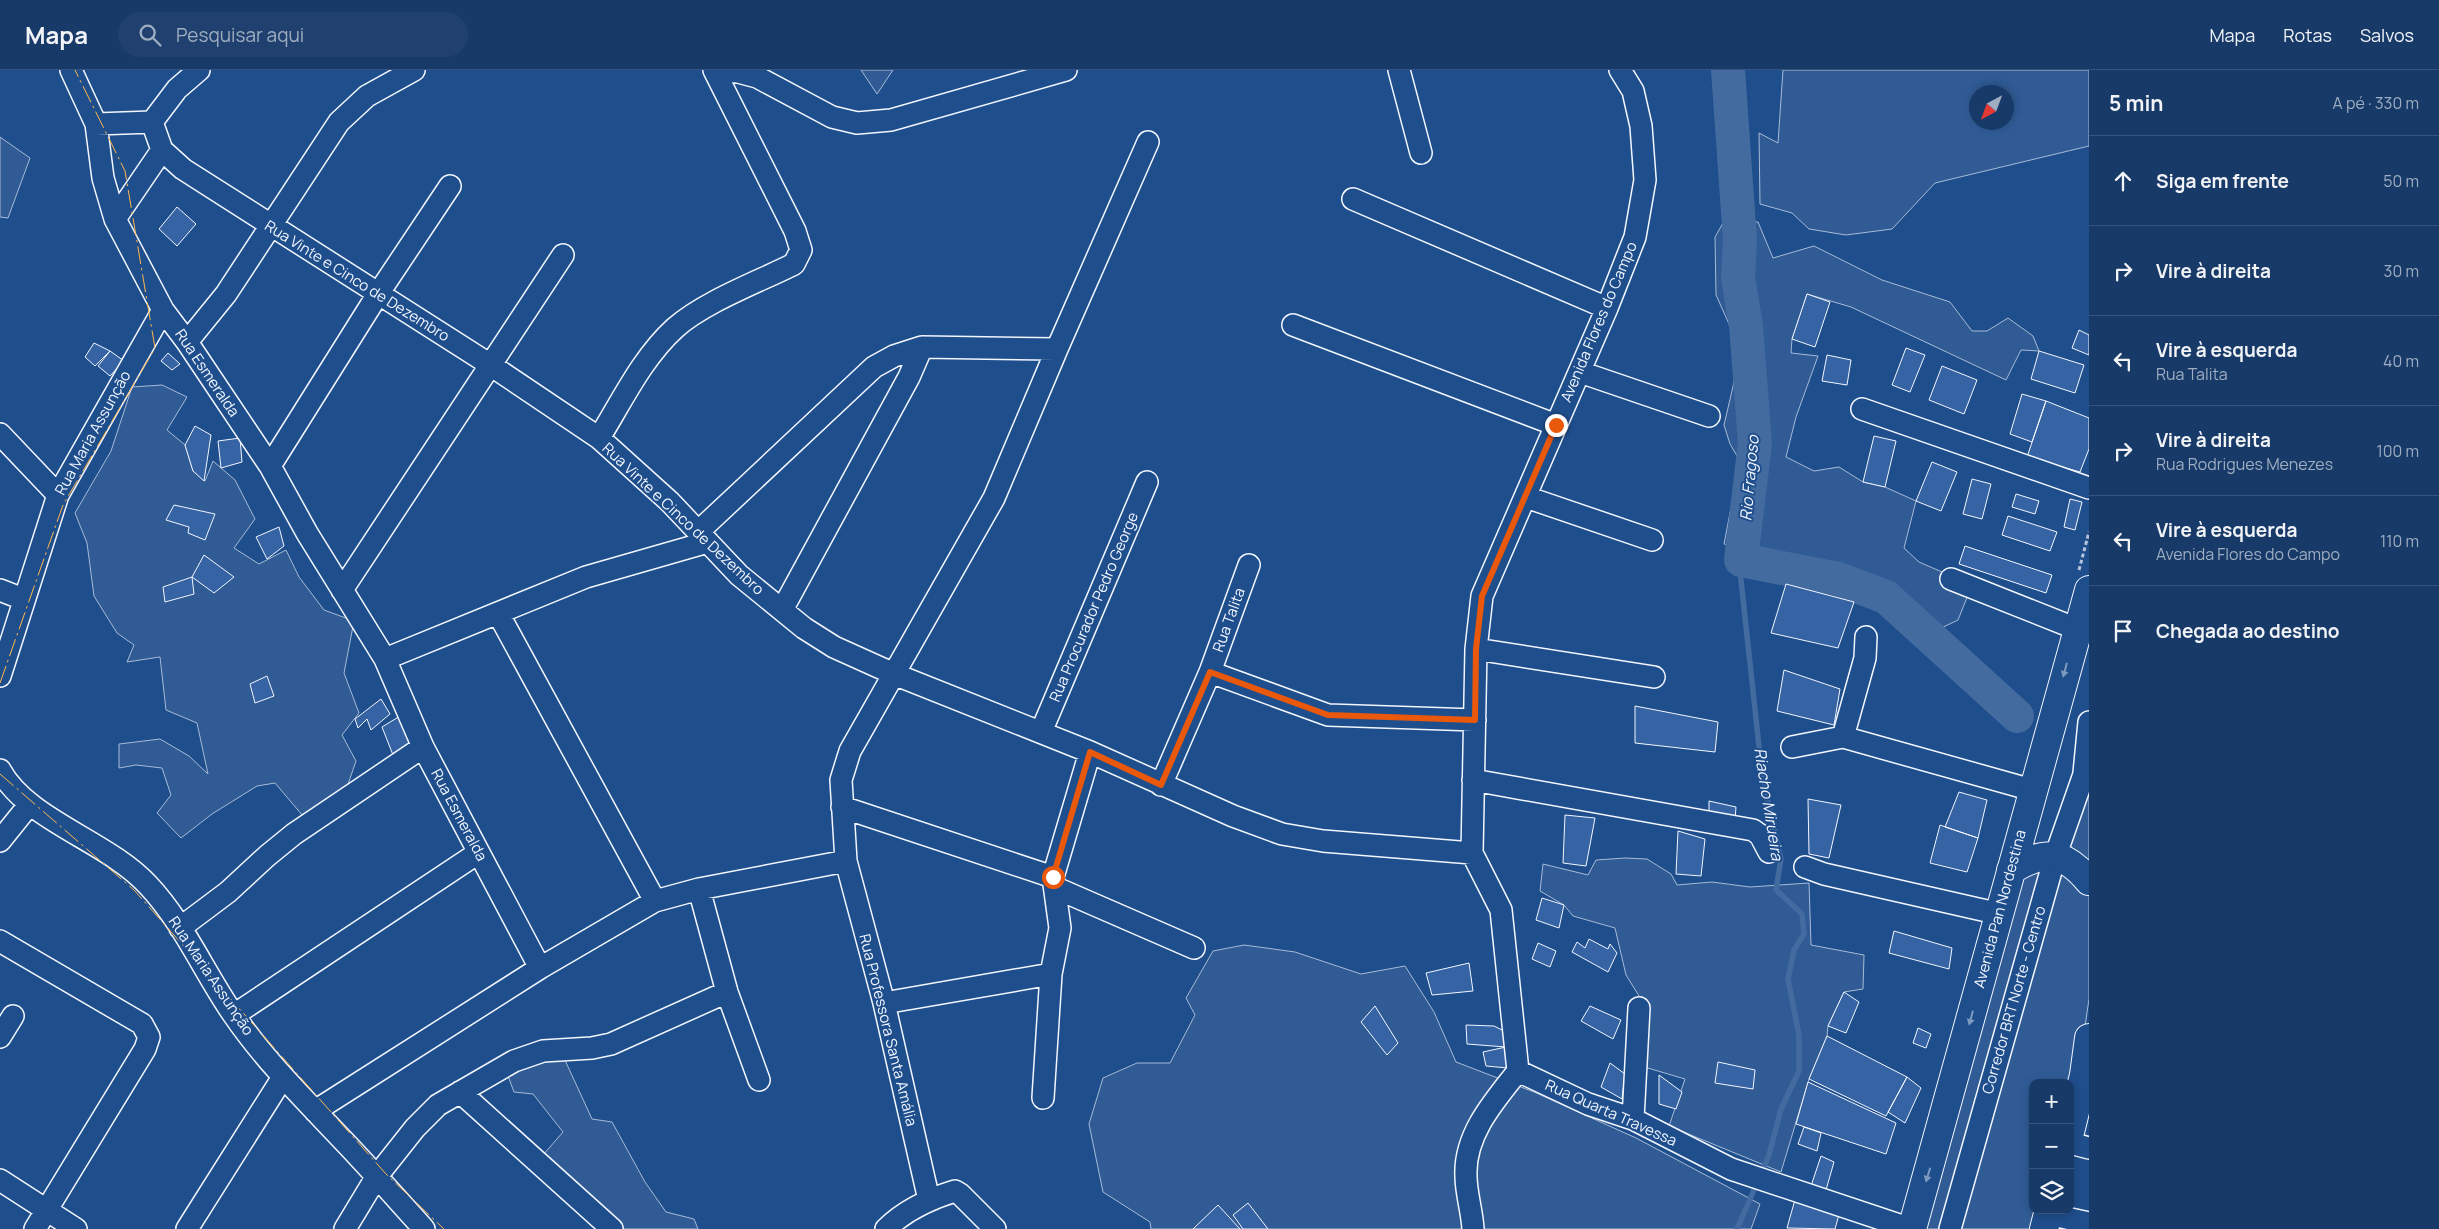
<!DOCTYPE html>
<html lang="pt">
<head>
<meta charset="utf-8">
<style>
  body { margin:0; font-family:Manrope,sans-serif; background:#20416f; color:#f1f3f6 }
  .controls { position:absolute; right:15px; bottom:15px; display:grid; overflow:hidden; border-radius:10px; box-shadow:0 2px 8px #0003 }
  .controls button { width:45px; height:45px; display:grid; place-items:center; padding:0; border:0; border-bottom:1px solid #36547d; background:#173a69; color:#f1f3f6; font:25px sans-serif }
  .compass { position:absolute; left:1969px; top:15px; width:45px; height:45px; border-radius:50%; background:#173a69; box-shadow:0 2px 8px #0003; rotate:221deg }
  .stop { position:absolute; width:15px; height:15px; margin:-11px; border:4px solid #ea580c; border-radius:50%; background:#fff }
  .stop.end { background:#ea580c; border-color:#fff; box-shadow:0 1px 5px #0008 }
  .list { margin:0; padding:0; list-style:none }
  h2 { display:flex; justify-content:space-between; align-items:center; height:65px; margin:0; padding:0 20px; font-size:21px }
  h2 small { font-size:16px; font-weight:400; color:#9eadc0 }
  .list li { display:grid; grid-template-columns:32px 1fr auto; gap:15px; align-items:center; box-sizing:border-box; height:90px; padding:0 20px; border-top:1px solid #36547d }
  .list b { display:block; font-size:19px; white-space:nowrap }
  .list p { margin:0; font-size:16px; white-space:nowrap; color:#9eadc0 }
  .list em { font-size:16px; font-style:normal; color:#9eadc0 }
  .icon { flex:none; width:28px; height:28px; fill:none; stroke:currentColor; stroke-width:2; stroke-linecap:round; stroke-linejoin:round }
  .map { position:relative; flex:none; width:2089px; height:1159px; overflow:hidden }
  header { display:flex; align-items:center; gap:30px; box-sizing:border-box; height:70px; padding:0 25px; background:#173a69; border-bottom:1px solid #36547d }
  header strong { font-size:24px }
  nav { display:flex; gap:28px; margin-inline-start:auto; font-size:18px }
  .search { width:350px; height:45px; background:#20416f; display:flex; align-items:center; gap:12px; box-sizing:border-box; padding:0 18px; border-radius:28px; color:#9eadc0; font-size:19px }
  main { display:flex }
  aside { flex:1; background:#173a69 }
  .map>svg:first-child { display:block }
  .built { fill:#305b95; stroke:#a8bbd7; fill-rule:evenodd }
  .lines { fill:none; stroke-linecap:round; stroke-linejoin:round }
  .stream { stroke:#446ba0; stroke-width:5.5 }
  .river { stroke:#446ba0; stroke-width:34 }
  .building { fill:#3563a3; stroke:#f2f6ff }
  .minor-casing { stroke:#f2f6ff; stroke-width:24 }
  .highway-casing { stroke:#f2f6ff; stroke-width:30 }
  .path { stroke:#b3c4dc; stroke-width:3; stroke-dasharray:4 2.5; stroke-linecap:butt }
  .minor { stroke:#1f4e8c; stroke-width:21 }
  .highway { stroke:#1f4e8c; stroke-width:28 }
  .power { stroke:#ffb74d; stroke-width:1; stroke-dasharray:18 4 2.5 4; stroke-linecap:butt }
  .oneway { fill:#7e9ac0 }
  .route { stroke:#ea580c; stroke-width:6 }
  .labels { text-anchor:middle; stroke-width:4; stroke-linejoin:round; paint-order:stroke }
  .street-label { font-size:15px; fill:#f2f6ff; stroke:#1f4e8c }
  .water-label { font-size:16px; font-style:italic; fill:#f2f6ff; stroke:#1f4e8c }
</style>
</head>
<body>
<header>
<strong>Mapa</strong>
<div class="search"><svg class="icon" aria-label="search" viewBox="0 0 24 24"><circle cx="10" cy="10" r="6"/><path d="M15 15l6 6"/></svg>Pesquisar aqui</div>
<nav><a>Mapa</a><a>Rotas</a><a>Salvos</a></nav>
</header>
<main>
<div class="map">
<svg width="2089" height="1159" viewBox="0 0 2089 1159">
  <rect width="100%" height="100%" fill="#1f4e8c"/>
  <path class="built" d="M861,0h32l-16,24z
    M1783,0h306v76l-154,37 -43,46 -46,6 -37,-6 -17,-16 -32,-9 -1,-71 19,10zM1976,22h30v30h-30z
    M0,67l30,21 -22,60 -8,-1z
    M1758,152l15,36 41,-12 68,34 68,22 22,29h15l21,-13 25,18 6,15 -18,-1 -15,30 -155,-73 -44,-13 -15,45 -1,14 27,3 -22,61 -10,40 28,14 25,-4 24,15 22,5 31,14 -12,47 15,14 53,23 -14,35 -23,11 -48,-45 -163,-42 16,-83 -10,-17 -6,-19 14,-60 -4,-30 -18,-40 -1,-58 8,-14z
    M162,315l25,12 -20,33 18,15 8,26 12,10 8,-20 22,19 20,39 -21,29 25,16 27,-14 13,27 25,33 30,11 -10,52 15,40 -17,22 14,26 -10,29 -43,26 -28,-33 -18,3 -45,28 -31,24 -24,-25 14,-18 -9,-27 -26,-3 -17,3v-24l41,-5 29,17 19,18 -11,-51 -31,-13 -6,-53 -33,5 7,-17 -17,-12 -23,-37 -7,-53 -12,-30 36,-62 21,-64z
    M2089,709v96l-29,-20z
    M1625,788l22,1 24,15 6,11 35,-3 38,5 59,-4 2,62 53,10 -1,34 -19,3 -16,34 -1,10 -18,43 -28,93 -112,-46 16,-47 -44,-13 3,-62 -18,-29 -11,-47 -42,-12 -9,-11 -24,-14 3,-27 45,11 8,-15z
    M2057,791l32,31v107l-7,48 -12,36h-37v127h10l-5,19h-83z
    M2047,792l-103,367h-23l93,-347z
    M1244,875l51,7 66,22 44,-8 29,46 22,50 78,30 102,46 124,66 -9,25h-600l-1,-7 -47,-30 -14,-68 14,-46 34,-15h33l25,-48 -9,-17 27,-47z
    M564,988l28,61 20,3 33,60 21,30 28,7 4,10h-82l-79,-67 26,-30 -30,-38 -19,-2 -7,-19 37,-12z"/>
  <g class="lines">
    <path class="stream" d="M1741,490l-1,11 22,203 19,85 -5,31 26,24 2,20 -10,16 -6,29 11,56v36l-18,38 -12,46 -8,19
      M1737,1159l20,-46"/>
    <path class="river" d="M1728,0l12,170 -2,38 8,48 9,117 -14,117 97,19 48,18 131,119"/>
  </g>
  <path class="building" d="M177,137l19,17 -19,22 -18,-17z
    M1807,224l23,8 -15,45 -23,-8z
    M2079,260l10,5v20l-17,-7z
    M94,273l16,8 -15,15 -10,-9z
    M1906,278l19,7 -15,37 -18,-7z
    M110,281l14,10 -14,15 -12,-10z
    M2039,281l45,14 -9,28 -44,-14z
    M168,283l12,11 -8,6 -11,-9z
    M1827,285l24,5 -4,25 -25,-4z
    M1942,296l35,14 -13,34 -35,-14z
    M2022,324l24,7 -14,41 -22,-8z
    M2046,331l43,17v31l-9,23 -53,-15z
    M195,356l16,9 -7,46 -11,-10 -8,-26z
    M1874,366l22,5 -11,46 -22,-5z
    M240,368l2,24 -21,6 -3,-27z
    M1932,392l25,10 -16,39 -25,-10z
    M1972,409l19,5 -9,35 -19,-5z
    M2016,424l23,7 -4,13 -23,-7z
    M2070,429l12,3 -7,28 -11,-3z
    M174,435l41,9 -10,26 -17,-7 1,-6 -23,-7z
    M2008,446l49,16 -7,19 -48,-16z
    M279,457l5,19 -17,13 -11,-22z
    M1965,476l87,29 -6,18 -87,-29z
    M204,485l30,22 -20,16 -22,-16z
    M192,507l2,17 -29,8 -2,-15z
    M1786,514l68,18 -16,46 -67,-15z
    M1784,600l56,19 -6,36 -57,-14z
    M267,606l7,20 -19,7 -5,-19z
    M381,629l9,15 -19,16 -4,-11 -9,9 -3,-9z
    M1635,636l83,16 -3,30 -80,-9z
    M400,646l12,31 -19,8 -11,-28z
    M1959,722l28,8 -9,38 -33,-11z
    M1808,729l33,6 -12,53 -20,-4z
    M1709,731l27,6 -1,13 -26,-2z
    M1565,745l30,3 -9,48 -23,-3z
    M1940,755l38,13 -11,34 -37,-9z
    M1678,761l27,8 -4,37 -25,-2z
    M1542,828l22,7 -5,23 -23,-8z
    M1894,861l58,17 -3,21 -60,-16z
    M1589,869l19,10 2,-5 7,9 -9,19 -36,-20 5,-10 8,6z
    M1538,873l18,8 -6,16 -18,-8z
    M1469,893l4,28 -41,4 -6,-22z
    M1844,922l15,10 -13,31 -18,-7z
    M1375,936l23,37 -11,12 -26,-33z
    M1590,936l31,14 -8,19 -32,-18z
    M1466,955l28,1 10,5 2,16 -39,-3z
    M1918,958l13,6 -5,14 -13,-5z
    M1827,966l80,41 -21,39 -77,-37z
    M1506,977l2,21 -22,-2 -3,-14z
    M1718,992l37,8 -2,19 -38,-6z
    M1610,993l15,11 -3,25 -21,-12z
    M1659,1005l23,17 -6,17 -17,-5z
    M1907,1007l14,11 -16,35 -17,-11z
    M1808,1012l88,41 -10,31 -90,-30z
    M1804,1057l17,6 -4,18 -19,-7z
    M1821,1086l13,6 -8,28 -15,-4z
    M1796,1126l44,15 -5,18 -48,-1z
    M1248,1133l20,26h-25l-10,-14z
    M1218,1135l22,24h-47z"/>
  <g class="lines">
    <g class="minor-casing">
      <path id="minor" d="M71,0l25,54 7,54 12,41 48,91 24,32 83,124 37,67 78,126 38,88 117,221
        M714,0l24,2 19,5 75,40 25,6 34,-3 175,-50
        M1399,0l22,83
        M152,52l25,-33 22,-19
        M96,54l56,-2 10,28 21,19 306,195 110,74 71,64 69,73 65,53 30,19 60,27 196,78 143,64 49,18 41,7 149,12
        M1353,129l254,109
        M115,149l47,-69
        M1293,255l263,100
        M187,272l39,-48 113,-172 28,-26 47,-26
        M1580,302l129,44
        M1862,339l227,79
        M0,364l58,61
        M599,368c23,-37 43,-80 76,-110 29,-26 83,-46 119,-64l7,-14 -6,-19 -81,-161
        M270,396l108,-172 72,-108
        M1526,427l126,43
        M699,461l175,-164 20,-11 28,-9 135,2
        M1951,509l126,50
        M0,520l23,9
        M342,520l221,-335
        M782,540l127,-233 13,-30
        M498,543l157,288
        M1476,579l178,28
        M385,589l201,-82 122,-35
        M1210,602l118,43 147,5
        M0,606l58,-181 105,-185
        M1041,662l106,-250
        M1843,667l22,-79 1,-21
        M1792,677l51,-10 189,53
        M0,700c28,51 106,70 148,115 35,37 56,87 85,129 30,44 68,82 104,120 30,31 58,63 87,95
        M2084,703l5,-51
        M1473,710l280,50 7,5 9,17
        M1161,715l49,-113 39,-107
        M842,737l211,70
        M0,771l29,-36
        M1805,797l19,7 176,40
        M1053,807l37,-125
        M1056,818l138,60
        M699,819l28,103 32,88
        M180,858l48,-36 39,-36 27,-22 129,-87
        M0,871l142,83 7,13 -4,12 -110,180
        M884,933l167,-29
        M234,945l244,-162
        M0,967l13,-21
        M1518,1001l-17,-161 -29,-57 4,-204 6,-53 125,-288 28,-71 10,-57 -4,-54 -8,-35 -13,-21
        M1518,1001l70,33 45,15 98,50 180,60
        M460,1022l152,137
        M1043,1028l8,-124 9,-46 -7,-51
        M315,1041l225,-143 115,-67 44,-12 147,-28
        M1633,1049l6,-111
        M2070,1073l19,5
        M0,1110l76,49
        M929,1130l-45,-197 -38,-142 -5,-81 9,-29 144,-253 63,-149 91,-207
        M2048,1144l41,9
        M187,1159l96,-152
        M345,1159l32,-53 38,-48 23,-23 76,-44 29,-10 49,-3 19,-4 116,-52
        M886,1159c19,-19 43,-30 69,-38l5,3 35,35
        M1473,1159c-1,-18 -7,-36 -7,-53 -2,-41 28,-75 52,-105
        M1950,1159l105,-372 34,-97"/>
    </g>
    <g class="highway-casing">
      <path id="highway" d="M2011,800c33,-20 52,-20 78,11
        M2070,1062l14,-57 5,-37
        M1912,1159l177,-639
        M2044,1159l5,-19"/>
    </g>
    <path class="path" d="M2079,500l10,-38"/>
    <use href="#minor" class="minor"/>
    <use href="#highway" class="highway"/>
    <path class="power" d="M0,613l63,-178 92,-157 -30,-177 -50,-101
      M0,704l134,116 252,284 58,55"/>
  </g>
  <defs><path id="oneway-solid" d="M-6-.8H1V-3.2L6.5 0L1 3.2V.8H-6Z" transform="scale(1.25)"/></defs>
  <g class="oneway">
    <use href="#oneway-solid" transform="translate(2065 600) rotate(105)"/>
    <use href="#oneway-solid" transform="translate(1971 948) rotate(105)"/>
    <use href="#oneway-solid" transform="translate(1928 1105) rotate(107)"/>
  </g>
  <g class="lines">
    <path class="route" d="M1053,807l37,-125 71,33 49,-113 118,43 147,5 1,-71 6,-53 74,-171"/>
  </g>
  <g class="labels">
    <g class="street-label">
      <text transform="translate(357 211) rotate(32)" y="5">Rua Vinte e Cinco de Dezembro</text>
      <text transform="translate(1599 252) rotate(-67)" y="5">Avenida Flores do Campo</text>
      <text transform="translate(207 303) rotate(56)" y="5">Rua Esmeralda</text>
      <text transform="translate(93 363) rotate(-61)" y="5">Rua Maria Assunção</text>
      <text transform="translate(683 449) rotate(43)" y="5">Rua Vinte e Cinco de Dezembro</text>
      <text transform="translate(1094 537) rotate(-67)" y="5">Rua Procurador Pedro George</text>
      <text transform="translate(1229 550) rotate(-70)" y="5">Rua Talita</text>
      <text transform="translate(459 745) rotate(62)" y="5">Rua Esmeralda</text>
      <text transform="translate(2000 839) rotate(-75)" y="5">Avenida Pan Nordestina</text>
      <text transform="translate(211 906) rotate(56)" y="5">Rua Maria Assunção</text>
      <text transform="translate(2014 930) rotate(-74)" y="5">Corredor BRT Norte - Centro</text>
      <text transform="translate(888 960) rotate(76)" y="5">Rua Professora Santa Amália</text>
      <text transform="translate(1611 1043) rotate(24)" y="5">Rua Quarta Travessa</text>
    </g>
    <g class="water-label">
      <text transform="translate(1749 408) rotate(-85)" y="6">Rio Fragoso</text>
      <text transform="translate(1769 734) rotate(81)" y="6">Riacho Mirueira</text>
    </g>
  </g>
</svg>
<div class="controls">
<button>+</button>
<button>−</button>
<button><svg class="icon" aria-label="layers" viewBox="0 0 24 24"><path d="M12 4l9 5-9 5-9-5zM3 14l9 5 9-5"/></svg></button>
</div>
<svg class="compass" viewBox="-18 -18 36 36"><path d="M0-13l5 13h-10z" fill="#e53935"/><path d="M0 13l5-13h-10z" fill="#9eadc0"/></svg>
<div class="stop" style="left:1053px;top:807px"></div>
<div class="stop end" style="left:1556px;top:355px"></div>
</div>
<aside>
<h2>5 min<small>A pé · 330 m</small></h2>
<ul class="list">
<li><svg class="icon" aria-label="ahead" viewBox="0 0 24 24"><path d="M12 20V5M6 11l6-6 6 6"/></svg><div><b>Siga em frente</b></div><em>50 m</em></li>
<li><svg class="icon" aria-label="right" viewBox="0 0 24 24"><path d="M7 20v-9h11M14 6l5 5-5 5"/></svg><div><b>Vire à direita</b></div><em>30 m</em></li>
<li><svg class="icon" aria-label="left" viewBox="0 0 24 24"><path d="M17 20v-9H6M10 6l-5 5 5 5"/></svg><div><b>Vire à esquerda</b><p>Rua Talita</p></div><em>40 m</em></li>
<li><svg class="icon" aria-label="right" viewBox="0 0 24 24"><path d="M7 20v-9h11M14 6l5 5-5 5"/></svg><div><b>Vire à direita</b><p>Rua Rodrigues Menezes</p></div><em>100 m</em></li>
<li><svg class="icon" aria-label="left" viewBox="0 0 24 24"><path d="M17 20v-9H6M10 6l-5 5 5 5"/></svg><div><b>Vire à esquerda</b><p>Avenida Flores do Campo</p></div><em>110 m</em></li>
<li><svg class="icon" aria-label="arrive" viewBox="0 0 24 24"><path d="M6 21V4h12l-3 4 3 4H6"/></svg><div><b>Chegada ao destino</b></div></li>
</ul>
</aside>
</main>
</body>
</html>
